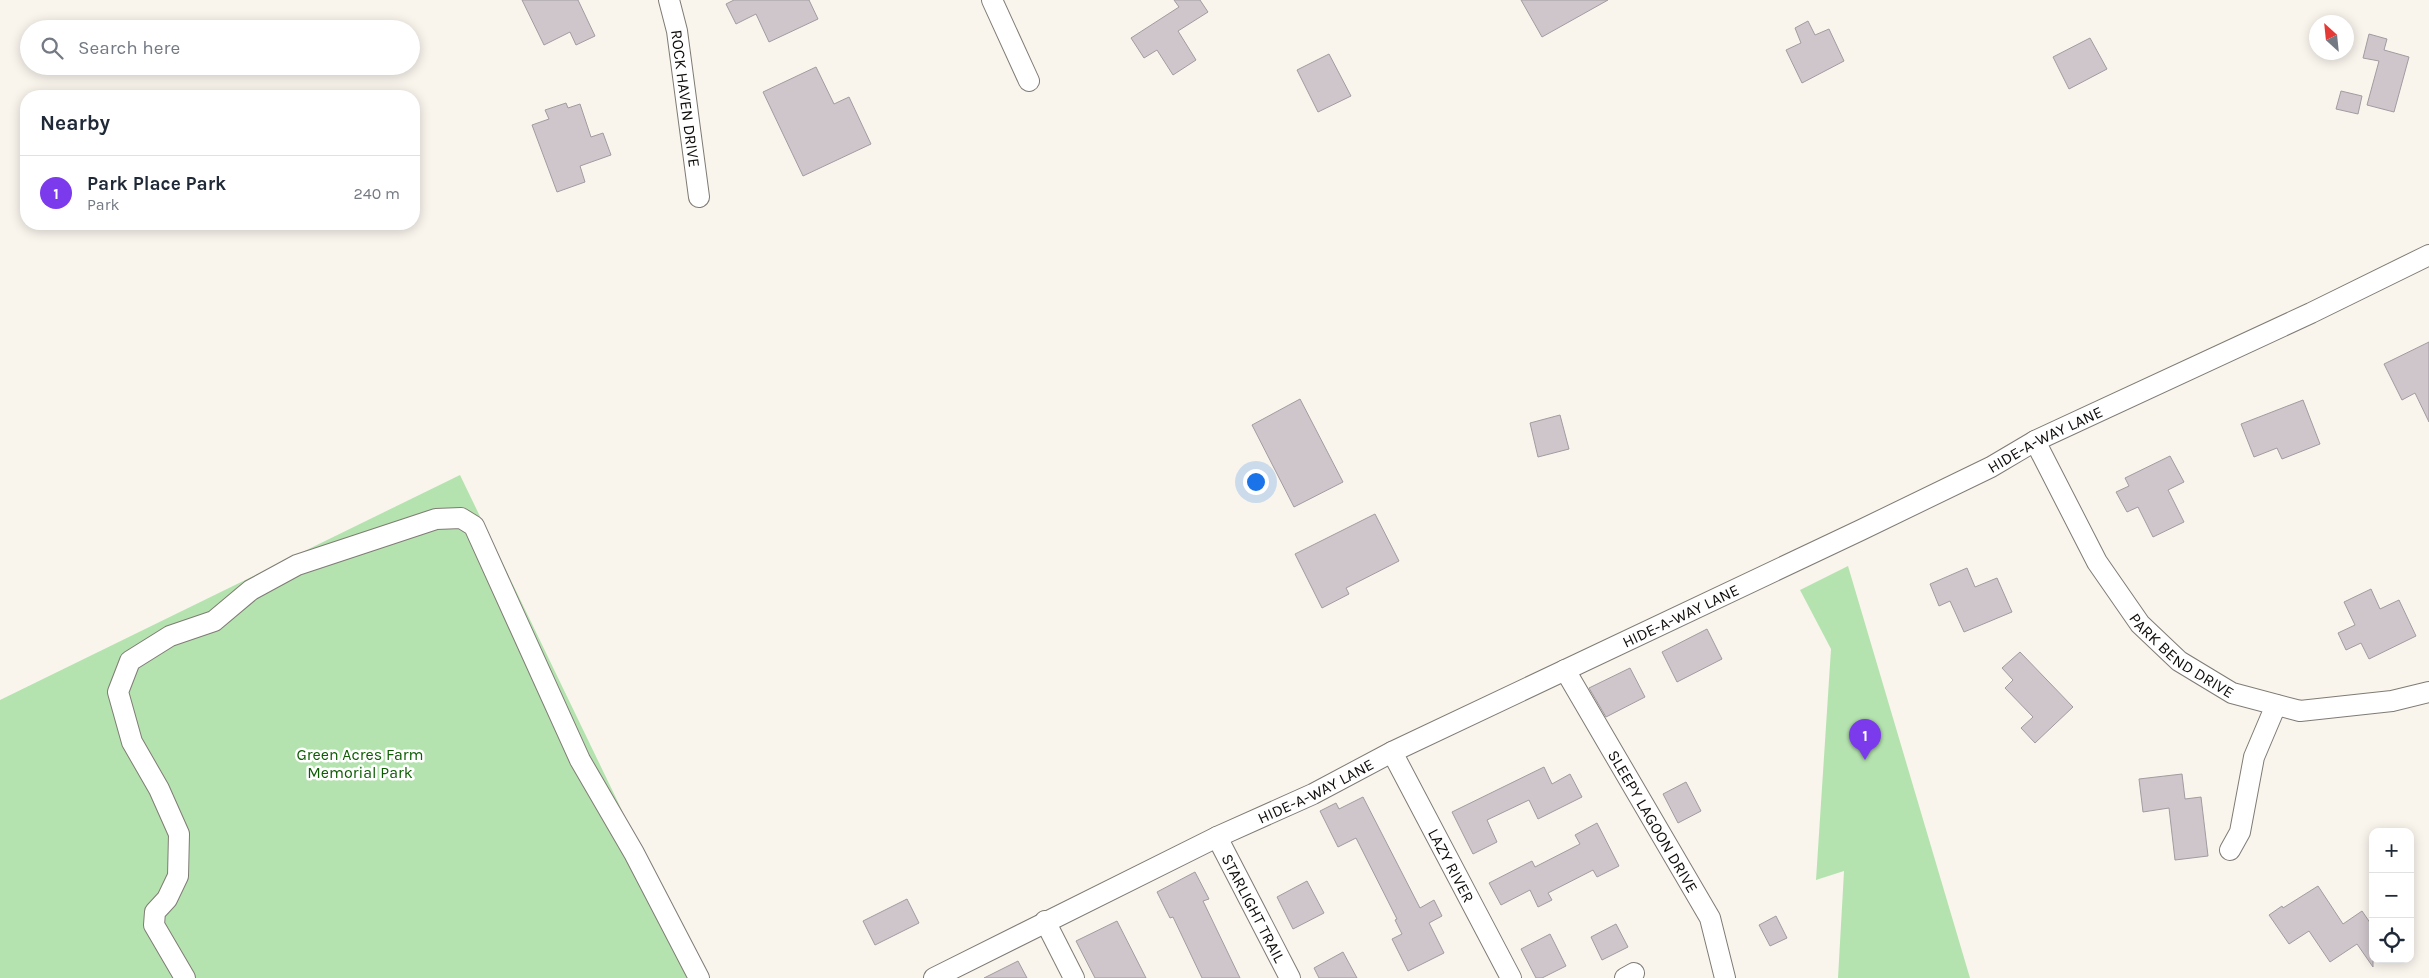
<!DOCTYPE html>
<html lang="en">
<head>
<meta charset="utf-8">
<style>
  body { margin:0; font-family:Karla,sans-serif; background:#f2f2f3; color:#1f2937 }
  .controls { position:absolute; right:15px; bottom:15px; display:grid; overflow:hidden; border-radius:10px; box-shadow:0 2px 12px #0003 }
  .controls button { width:45px; height:45px; display:grid; place-items:center; padding:0; border:0; border-bottom:1px solid #e0e1e3; background:#fff; color:#1f2937; font:25px sans-serif }
  .compass { position:absolute; left:2309px; top:15px; width:45px; height:45px; border-radius:50%; background:#fff; box-shadow:0 2px 12px #0003; rotate:333deg }
  .you { position:absolute; left:1255px; top:481px; width:18px; height:18px; margin:-12px; border:4px solid #fff; border-radius:50%; background:#1a73e8; box-shadow:0 0 0 8px #1a73e833 }
  .badge { display:grid; place-items:center; width:32px; height:32px; border-radius:50%; background:#7c3aed; color:#fff; font-size:16px; font-weight:700 }
  .pin { position:absolute; translate:-50% -41px; filter:drop-shadow(0 1px 2px #0008) }
  .pin::after { content:''; position:absolute; top:26px; width:18px; height:15px; background:inherit; clip-path:polygon(0 0,100% 0,50% 100%) }
  .list { margin:0; padding:0; list-style:none }
  h2 { display:flex; justify-content:space-between; align-items:center; height:65px; margin:0; padding:0 20px; font-size:21px }
  h2 small { font-size:16px; font-weight:400; color:#747a83 }
  .list li { display:grid; grid-template-columns:32px 1fr auto; gap:15px; align-items:center; box-sizing:border-box; height:75px; padding:0 20px; border-top:1px solid #e0e1e3 }
  .list b { display:block; font-size:19px; white-space:nowrap }
  .list p { margin:0; font-size:16px; white-space:nowrap; color:#747a83 }
  .list em { font-size:16px; font-style:normal; color:#747a83 }
  .icon { flex:none; width:28px; height:28px; fill:none; stroke:currentColor; stroke-width:2; stroke-linecap:round; stroke-linejoin:round }
  .map { position:relative; flex:none; width:2429px; height:978px; overflow:hidden }
  .search { position:absolute; background:#fff; box-shadow:0 2px 12px #0003; left:20px; top:20px; width:400px; height:55px; display:flex; align-items:center; gap:12px; box-sizing:border-box; padding:0 18px; border-radius:28px; color:#747a83; font-size:19px }
  .panel { position:absolute; background:#fff; box-shadow:0 2px 12px #0003; left:20px; top:90px; width:400px; height:140px; border-radius:20px }
  .map>svg:first-child { display:block }
  .green { fill:#b5e3af }
  .building { fill:#cec6cb; stroke:#a29ba0 }
  .lines { fill:none; stroke-linecap:round; stroke-linejoin:round }
  .minor-casing { stroke:#7f7b74; stroke-width:22 }
  .minor { stroke:#fff; stroke-width:20 }
  .labels { text-anchor:middle; stroke-width:5; stroke-linejoin:round; paint-order:stroke }
  .street-label { font-size:16px; fill:#100e0c; stroke:#fff }
  .park-label { font-size:16px; fill:#0c5d02; stroke:#fff }
</style>
</head>
<body>
<div class="map">
<svg width="2429" height="978" viewBox="0 0 2429 978">
  <rect width="100%" height="100%" fill="#f9f5ed"/>
  <path class="green" d="M460,475l243,503h-703v-278z
    M1848,566l122,412h-132l6,-107 -28,9 15,-231 -31,-59z"/>
  <path class="building" d="M522,0h56l17,36 -19,9 -6,-13 -26,13z
    M734,0h75l9,19 -49,23 -13,-28 -20,10 -10,-20z
    M1174,0h26l8,12 -30,19 18,29 -23,15 -16,-25 -13,8 -13,-20 48,-31z
    M1521,0h87l-66,37z
    M1808,21l7,14 14,-6 15,32 -42,22 -16,-33 15,-7 -6,-15z
    M2369,34l18,5 -3,11 25,7 -15,55 -27,-7 12,-44 -16,-3z
    M2090,38l17,31 -38,20 -16,-32z
    M1329,54l22,42 -33,16 -21,-42z
    M816,67l18,37 15,-7 22,47 -68,32 -40,-84z
    M2341,91l21,5 -4,18 -22,-5z
    M566,103l2,5 12,-4 11,33 12,-4 8,22 -31,11 5,16 -28,10 -25,-67 17,-6 -4,-9z
    M2429,342v80l-14,-29 -13,7 -18,-36z
    M1300,399l43,83 -49,25 -42,-82z
    M2303,400l17,44 -38,15 -5,-11 -23,9 -13,-33z
    M1560,415l9,34 -31,8 -8,-34z
    M2170,456l14,26 -16,8 16,32 -31,15 -15,-30 -11,5 -11,-20 13,-6 -4,-8z
    M1375,514l24,47 -53,27 3,6 -27,14 -27,-54z
    M1967,568l8,19 22,-9 15,34 -48,20 -14,-31 -11,5 -9,-22z
    M2371,589l9,20 19,-9 17,36 -47,23 -8,-16 -15,7 -8,-17 17,-8 -11,-23z
    M1707,629l15,30 -45,23 -15,-30z
    M2020,652l53,55 -38,36 -14,-15 12,-11 -28,-29 8,-8 -11,-12z
    M1630,668l15,29 -39,20 -17,-29z
    M1544,767l8,17 18,-10 12,23 -44,22 -9,-19 -42,20 10,22 -24,12 -21,-42z
    M2182,774l3,25 16,-2 7,59 -33,4 -6,-52 -26,4 -4,-33z
    M1686,782l15,29 -23,12 -15,-29z
    M1363,797l57,111 14,-8 8,16 -13,7 15,30 -36,18 -16,-32 10,-5 -7,-14 2,-1 -41,-81 -18,9 -18,-36 16,-8 3,6z
    M1597,823l22,43 -22,11 -4,-7 -45,23 4,7 -14,7 -8,-17 -29,15 -12,-22 43,-22 3,6 45,-23 -5,-9z
    M1195,872l14,27 -6,2 37,77h-38l-29,-61 -3,1 -13,-26z
    M1307,881l17,32 -31,16 -16,-32z
    M2318,886l25,38 19,-13 11,16v40l-16,-23 -27,18 -21,-31 -20,13 -20,-29 13,-9 1,2z
    M907,899l12,24 -44,22 -12,-24z
    M1776,916l11,22 -17,8 -11,-21z
    M1117,921l29,57h-51l-19,-37z
    M1616,924l12,23 -26,13 -11,-23z
    M1550,934l16,32 -24,12h-6l-15,-29z
    M1343,952l14,26h-38l-5,-10z
    M1018,961l9,17h-43z"/>
  <g class="lines">
    <g class="minor-casing">
      <g id="minor">
        <path id="s1" d="M669,0l8,31 22,166"/>
        <path d="M992,0l37,81"/>
        <path id="s2" d="M2035,441l62,121 43,62 39,37 53,32 68,18 92,-10 37,-9"/>
        <path id="s3" d="M1565,670l145,248 15,60"/>
        <path id="s4" d="M1392,752l119,226"/>
        <path id="s5" d="M1217,837l73,141"/>
        <path d="M2230,850l10,-18 14,-75 22,-52"/>
        <path d="M1045,921l29,57"/>
        <path d="M185,978l-31,-53 1,-13 12,-13 11,-23 1,-42 -20,-45 -27,-47 -14,-50 12,-31 40,-25 44,-15 37,-31 46,-25 139,-46 25,-1 13,8 106,234 54,93 65,125"/>
        <path id="s6" d="M934,978l283,-141 96,-43 79,-42 469,-222 130,-63 44,-26 276,-128 118,-58"/>
        <path d="M1625,978l9,-5"/>
      </g>
    </g>
    <use href="#minor" class="minor"/>
  </g>
  <g class="labels">
    <g class="street-label">
      <text dy="6" stroke="none"><textPath href="#s1" startOffset="100">ROCK HAVEN DRIVE</textPath></text>
      <text dy="6" stroke="none"><textPath href="#s6" startOffset="1235">HIDE-A-WAY LANE</textPath></text>
      <text dy="6" stroke="none"><textPath href="#s6" startOffset="830">HIDE-A-WAY LANE</textPath></text>
      <text dy="6" stroke="none"><textPath href="#s2" startOffset="264">PARK BEND DRIVE</textPath></text>
      <text dy="6" stroke="none"><textPath href="#s6" startOffset="425">HIDE-A-WAY LANE</textPath></text>
      <text dy="6" stroke="none"><textPath href="#s3" startOffset="175">SLEEPY LAGOON DRIVE</textPath></text>
      <text dy="6" stroke="none"><textPath href="#s4" startOffset="128">LAZY RIVER</textPath></text>
      <text dy="6" stroke="none"><textPath href="#s5" startOffset="80">STARLIGHT TRAIL</textPath></text>
    </g>
    <g class="park-label">
      <text x="360" y="760">Green Acres Farm<tspan x="360" dy="18">Memorial Park</tspan></text>
    </g>
  </g>
</svg>
<div class="controls">
<button>+</button>
<button>−</button>
<button><svg class="icon" aria-label="locate" viewBox="0 0 24 24"><circle cx="12" cy="12" r="6"/><path d="M12 2v4M12 18v4M2 12h4M18 12h4"/></svg></button>
</div>
<svg class="compass" viewBox="-18 -18 36 36"><path d="M0-13l5 13h-10z" fill="#e53935"/><path d="M0 13l5-13h-10z" fill="#747a83"/></svg>
<div class="you"></div>
<div class="pin badge" style="left:1865px;top:760px">1</div>
<div class="search"><svg class="icon" aria-label="search" viewBox="0 0 24 24"><circle cx="10" cy="10" r="6"/><path d="M15 15l6 6"/></svg>Search here</div>
<section class="panel">
<h2>Nearby<small></small></h2>
<ul class="list">
<li><span class="badge">1</span><div><b>Park Place Park</b><p>Park</p></div><em>240 m</em></li>
</ul>
</section>
</div>
</body>
</html>
